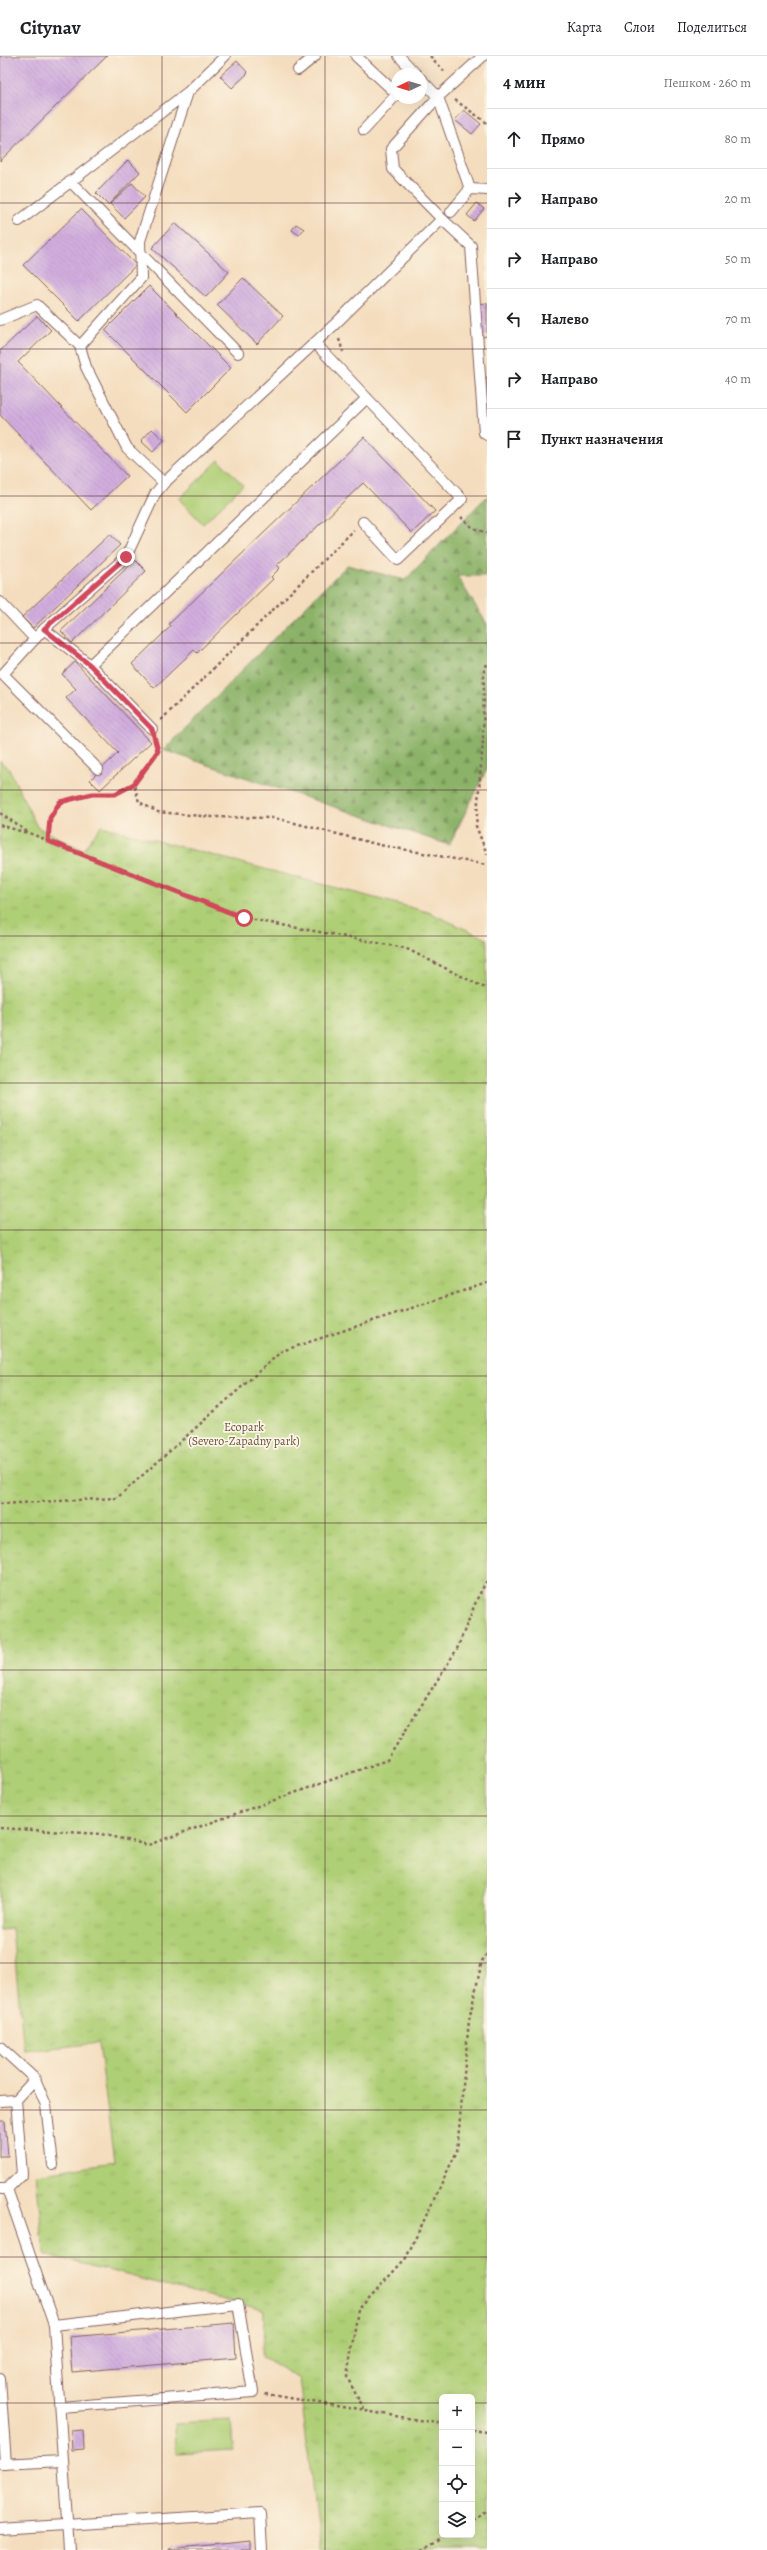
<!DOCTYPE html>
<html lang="ru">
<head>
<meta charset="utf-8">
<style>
  body { margin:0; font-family:Alegreya,serif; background:#f2f2f2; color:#202124 }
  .controls { position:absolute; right:12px; bottom:12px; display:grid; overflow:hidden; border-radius:6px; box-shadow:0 4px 16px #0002 }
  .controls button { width:36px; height:36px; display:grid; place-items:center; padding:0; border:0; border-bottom:1px solid #e0e0e0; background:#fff; color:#202124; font:20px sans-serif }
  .compass { position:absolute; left:391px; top:12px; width:36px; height:36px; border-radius:50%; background:#fff; box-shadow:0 4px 16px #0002; rotate:266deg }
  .stop { position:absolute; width:12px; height:12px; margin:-9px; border:3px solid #d1495b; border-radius:50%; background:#fff }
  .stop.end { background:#d1495b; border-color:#fff; box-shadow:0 1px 4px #0008 }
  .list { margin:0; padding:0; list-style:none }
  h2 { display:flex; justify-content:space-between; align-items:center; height:52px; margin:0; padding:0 16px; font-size:17px }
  h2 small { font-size:13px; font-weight:400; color:#757577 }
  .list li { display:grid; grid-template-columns:26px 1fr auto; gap:12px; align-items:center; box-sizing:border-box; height:60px; padding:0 16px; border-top:1px solid #e0e0e0 }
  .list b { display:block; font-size:15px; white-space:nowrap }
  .list em { font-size:13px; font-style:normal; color:#757577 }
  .icon { flex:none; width:22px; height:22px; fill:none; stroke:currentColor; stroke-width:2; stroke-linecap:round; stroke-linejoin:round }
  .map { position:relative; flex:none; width:487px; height:2494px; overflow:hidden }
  header { display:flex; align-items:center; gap:24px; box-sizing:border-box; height:56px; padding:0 20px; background:#fff; border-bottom:1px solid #e0e0e0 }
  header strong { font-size:19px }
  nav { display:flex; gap:22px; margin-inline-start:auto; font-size:14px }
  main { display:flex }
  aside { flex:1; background:#fff }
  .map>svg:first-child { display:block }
  .forest { fill:url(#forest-firs); stroke:#6a6849 }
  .park { fill:url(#park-tufts); stroke:#7c7750; fill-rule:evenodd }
  .garden { fill:#afcf76; stroke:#7c7750 }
  .building { fill:url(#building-back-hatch) }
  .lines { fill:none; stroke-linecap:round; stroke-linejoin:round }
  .service-casing { stroke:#86625e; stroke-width:12 }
  .path { stroke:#86625e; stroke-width:2.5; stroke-dasharray:3 3; stroke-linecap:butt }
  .service { stroke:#fff; stroke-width:10 }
  .route { stroke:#d1495b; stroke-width:5 }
  .grid { fill:none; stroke:#4a1f2b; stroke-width:1; stroke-opacity:0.55 }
  .labels { text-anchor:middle; stroke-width:3.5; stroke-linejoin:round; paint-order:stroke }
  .park-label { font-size:12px; fill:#685442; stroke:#fcf5e5 }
</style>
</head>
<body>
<header>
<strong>Citynav</strong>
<nav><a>Карта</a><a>Слои</a><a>Поделиться</a></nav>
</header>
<main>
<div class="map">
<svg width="487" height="2494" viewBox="0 0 487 2494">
  <defs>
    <pattern id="forest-firs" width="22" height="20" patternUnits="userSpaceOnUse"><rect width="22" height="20" fill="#8bb267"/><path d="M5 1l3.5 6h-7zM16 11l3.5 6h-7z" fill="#749055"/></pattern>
    <pattern id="park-tufts" width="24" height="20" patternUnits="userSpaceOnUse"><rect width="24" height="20" fill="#afcf76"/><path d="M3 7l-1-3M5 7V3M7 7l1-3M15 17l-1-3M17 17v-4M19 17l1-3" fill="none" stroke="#98b166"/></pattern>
    <pattern id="building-back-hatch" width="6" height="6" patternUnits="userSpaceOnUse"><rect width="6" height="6" fill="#d0adde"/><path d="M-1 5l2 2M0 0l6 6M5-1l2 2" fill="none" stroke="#b494bf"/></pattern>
  </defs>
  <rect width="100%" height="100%" fill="#fcf5e5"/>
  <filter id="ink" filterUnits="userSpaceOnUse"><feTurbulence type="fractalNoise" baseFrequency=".025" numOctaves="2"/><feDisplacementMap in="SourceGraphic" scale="8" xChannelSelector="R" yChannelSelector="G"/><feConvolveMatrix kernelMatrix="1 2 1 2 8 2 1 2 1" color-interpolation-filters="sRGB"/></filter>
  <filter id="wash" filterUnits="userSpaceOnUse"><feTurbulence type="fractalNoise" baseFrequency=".012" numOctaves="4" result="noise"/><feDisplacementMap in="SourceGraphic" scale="16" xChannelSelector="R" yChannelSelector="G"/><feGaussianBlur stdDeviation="0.9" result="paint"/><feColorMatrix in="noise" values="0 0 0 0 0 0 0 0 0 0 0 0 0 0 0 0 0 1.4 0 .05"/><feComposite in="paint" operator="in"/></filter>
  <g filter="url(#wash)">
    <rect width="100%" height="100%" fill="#f4ddbe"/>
    <path class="forest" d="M487,440v80h-30l30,48v145l-38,76 -286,-95 184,-185 58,15z"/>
    <path class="park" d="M0,705l9,8 28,58 46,23 18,-24 327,86 59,27v1611h-167l-21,-171 -36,-22 1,-47 -220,-56 -8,-80 78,-12 -15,-119 -75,8 -12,-122 -12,1zM442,2341h30v138h-30z"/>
    <path class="garden" d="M219,404l24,25 -40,39 -24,-25z
      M231,2364l2,30 -57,3 -1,-30z"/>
    <g id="blocks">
      <path class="building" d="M0,0h107l-107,105z
        M237,5l11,12 -16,15 -12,-12z
        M464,54l17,14 -9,10 -17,-14z
        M128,104l12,12 -32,33 -12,-12z
        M132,127l13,14 -21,21 -14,-14z
        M477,147l7,6 -10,12 -7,-6z
        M81,153l55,56 -57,56 -56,-56z
        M175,167l54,49 -23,25 -54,-49z
        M296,168l8,5 -5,6 -7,-5z
        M243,222l40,38 -26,28 -40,-39z
        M149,230l82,82 -44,44 -82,-82z
        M487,247v33l-6,1 -2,-33z
        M37,260l14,14 -33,32 109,114 -36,34 -91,-95v-64z
        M484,321h3v25h-1z
        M152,373l12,11 -11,12 -12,-11z
        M364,381l71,74 -23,22 -49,-50 -86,82 3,3 -9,9 2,2 -76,74 -3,-3 -40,38 -22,-24 39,-38 -2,-2z
        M110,478l10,11 -87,83 -11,-11z
        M135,504l11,11 -74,72 -11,-12z
        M75,606l76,80 -51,48 -10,-10 28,-27 -52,-55 10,-9 -14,-15z
        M0,2065h5l3,35h-8z
        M234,2267l2,35 -164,14 -3,-35z
        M83,2374l1,19 -12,1 -1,-19z
        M251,2485v9h-82v-1z"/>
    </g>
  </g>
  <g filter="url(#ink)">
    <use href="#blocks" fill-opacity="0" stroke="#86625e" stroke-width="1"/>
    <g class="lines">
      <g class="service-casing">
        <path id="service" d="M356,0l41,38 -33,36
          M399,0l17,18
          M298,14l17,-14
          M421,23l17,18 32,92
          M70,125l168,172
          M451,156l19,-23 17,1
          M442,163l29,27 13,187 3,2
          M19,165l169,-129
          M0,264l37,-15 43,41
          M315,287l147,156 -64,61 -35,-38
          M164,427l-37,-35 -41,-81 -6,-21 61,-68 -1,-37 48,-149 37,-36
          M0,546l35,37
          M44,573l46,36
          M152,673l-62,-64 277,-267
          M98,713l-95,-95 41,-45 82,-72 29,-63 9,-11 170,-158 108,-106 -49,-50 -2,-20 47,-52 45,-41
          M0,1991l35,32 11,26 7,60
          M16,2044l19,-21
          M0,2045l16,-1 6,74 -15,15
          M0,2133h7l47,136 15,225
          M54,2269l184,-21 15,88 -193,15
          M0,2323l6,85
          M0,2408l63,-3
          M0,2473l260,-16 2,37"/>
      </g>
      <path class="path" d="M430,0l15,16
        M455,44l32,23
        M339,283l4,13
        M461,461l12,11 14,5
        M487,608l-3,7 -1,70 -7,85 11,28
        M161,664l193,-190
        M155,685l3,10 -24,33 5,18 19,10 54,5 63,1 105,27 107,20
        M0,757l29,20 215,85 161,30 82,41
        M0,769l27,8
        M48,785l2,-23 10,-16 33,-8h22l19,-10
        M0,1448l117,-6 165,-147 205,-68
        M0,1772l101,6 47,11 239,-85 70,-111 20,-50 10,-19
        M265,2338l177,30
        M364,2354l-17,-33 11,-67 48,-52 51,-107 12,-131 13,-59 5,-7
        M472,2374l15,2
        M472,2463l15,-9
        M422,2494l24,-15"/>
      <use href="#service" class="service"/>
    </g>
  </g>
  <g class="lines" filter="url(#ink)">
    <path class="route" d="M126,501l-82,72 46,36 62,64 6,22 -24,33 -19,10h-23l-32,8 -10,16 -2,23 196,77"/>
  </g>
  <path class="grid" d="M162,0v2494M325,0v2494M0,147h487M0,293h487M0,440h487M0,587h487M0,734h487M0,880h487M0,1027h487M0,1174h487M0,1320h487M0,1467h487M0,1614h487M0,1760h487M0,1907h487M0,2054h487M0,2201h487M0,2347h442M472,2347h15"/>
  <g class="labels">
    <g class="park-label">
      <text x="244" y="1375">Ecopark<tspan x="244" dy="14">(Severo-Zapadny park)</tspan></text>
    </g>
  </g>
</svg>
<div class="controls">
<button>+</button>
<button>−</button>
<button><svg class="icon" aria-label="locate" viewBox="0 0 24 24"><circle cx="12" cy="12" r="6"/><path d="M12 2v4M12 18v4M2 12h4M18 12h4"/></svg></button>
<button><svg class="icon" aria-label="layers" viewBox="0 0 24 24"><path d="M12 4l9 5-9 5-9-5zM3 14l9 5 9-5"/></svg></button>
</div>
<svg class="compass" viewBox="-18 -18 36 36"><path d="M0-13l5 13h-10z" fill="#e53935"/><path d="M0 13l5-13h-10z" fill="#757577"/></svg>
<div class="stop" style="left:244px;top:862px"></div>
<div class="stop end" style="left:126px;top:501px"></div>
</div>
<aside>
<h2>4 мин<small>Пешком · 260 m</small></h2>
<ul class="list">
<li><svg class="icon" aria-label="ahead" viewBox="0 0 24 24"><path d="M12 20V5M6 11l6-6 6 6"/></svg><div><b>Прямо</b></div><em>80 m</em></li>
<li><svg class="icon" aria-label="right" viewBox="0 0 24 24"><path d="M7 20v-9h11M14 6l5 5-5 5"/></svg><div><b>Направо</b></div><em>20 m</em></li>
<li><svg class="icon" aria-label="right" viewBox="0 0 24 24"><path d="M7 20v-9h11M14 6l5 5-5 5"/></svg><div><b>Направо</b></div><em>50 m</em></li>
<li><svg class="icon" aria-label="left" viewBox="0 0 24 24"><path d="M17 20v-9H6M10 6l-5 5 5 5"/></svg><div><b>Налево</b></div><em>70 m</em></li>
<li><svg class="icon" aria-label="right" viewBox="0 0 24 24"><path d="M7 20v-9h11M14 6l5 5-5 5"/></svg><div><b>Направо</b></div><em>40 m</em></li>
<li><svg class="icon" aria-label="arrive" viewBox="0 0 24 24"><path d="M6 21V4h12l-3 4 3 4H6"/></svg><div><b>Пункт назначения</b></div></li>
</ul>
</aside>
</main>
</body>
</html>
